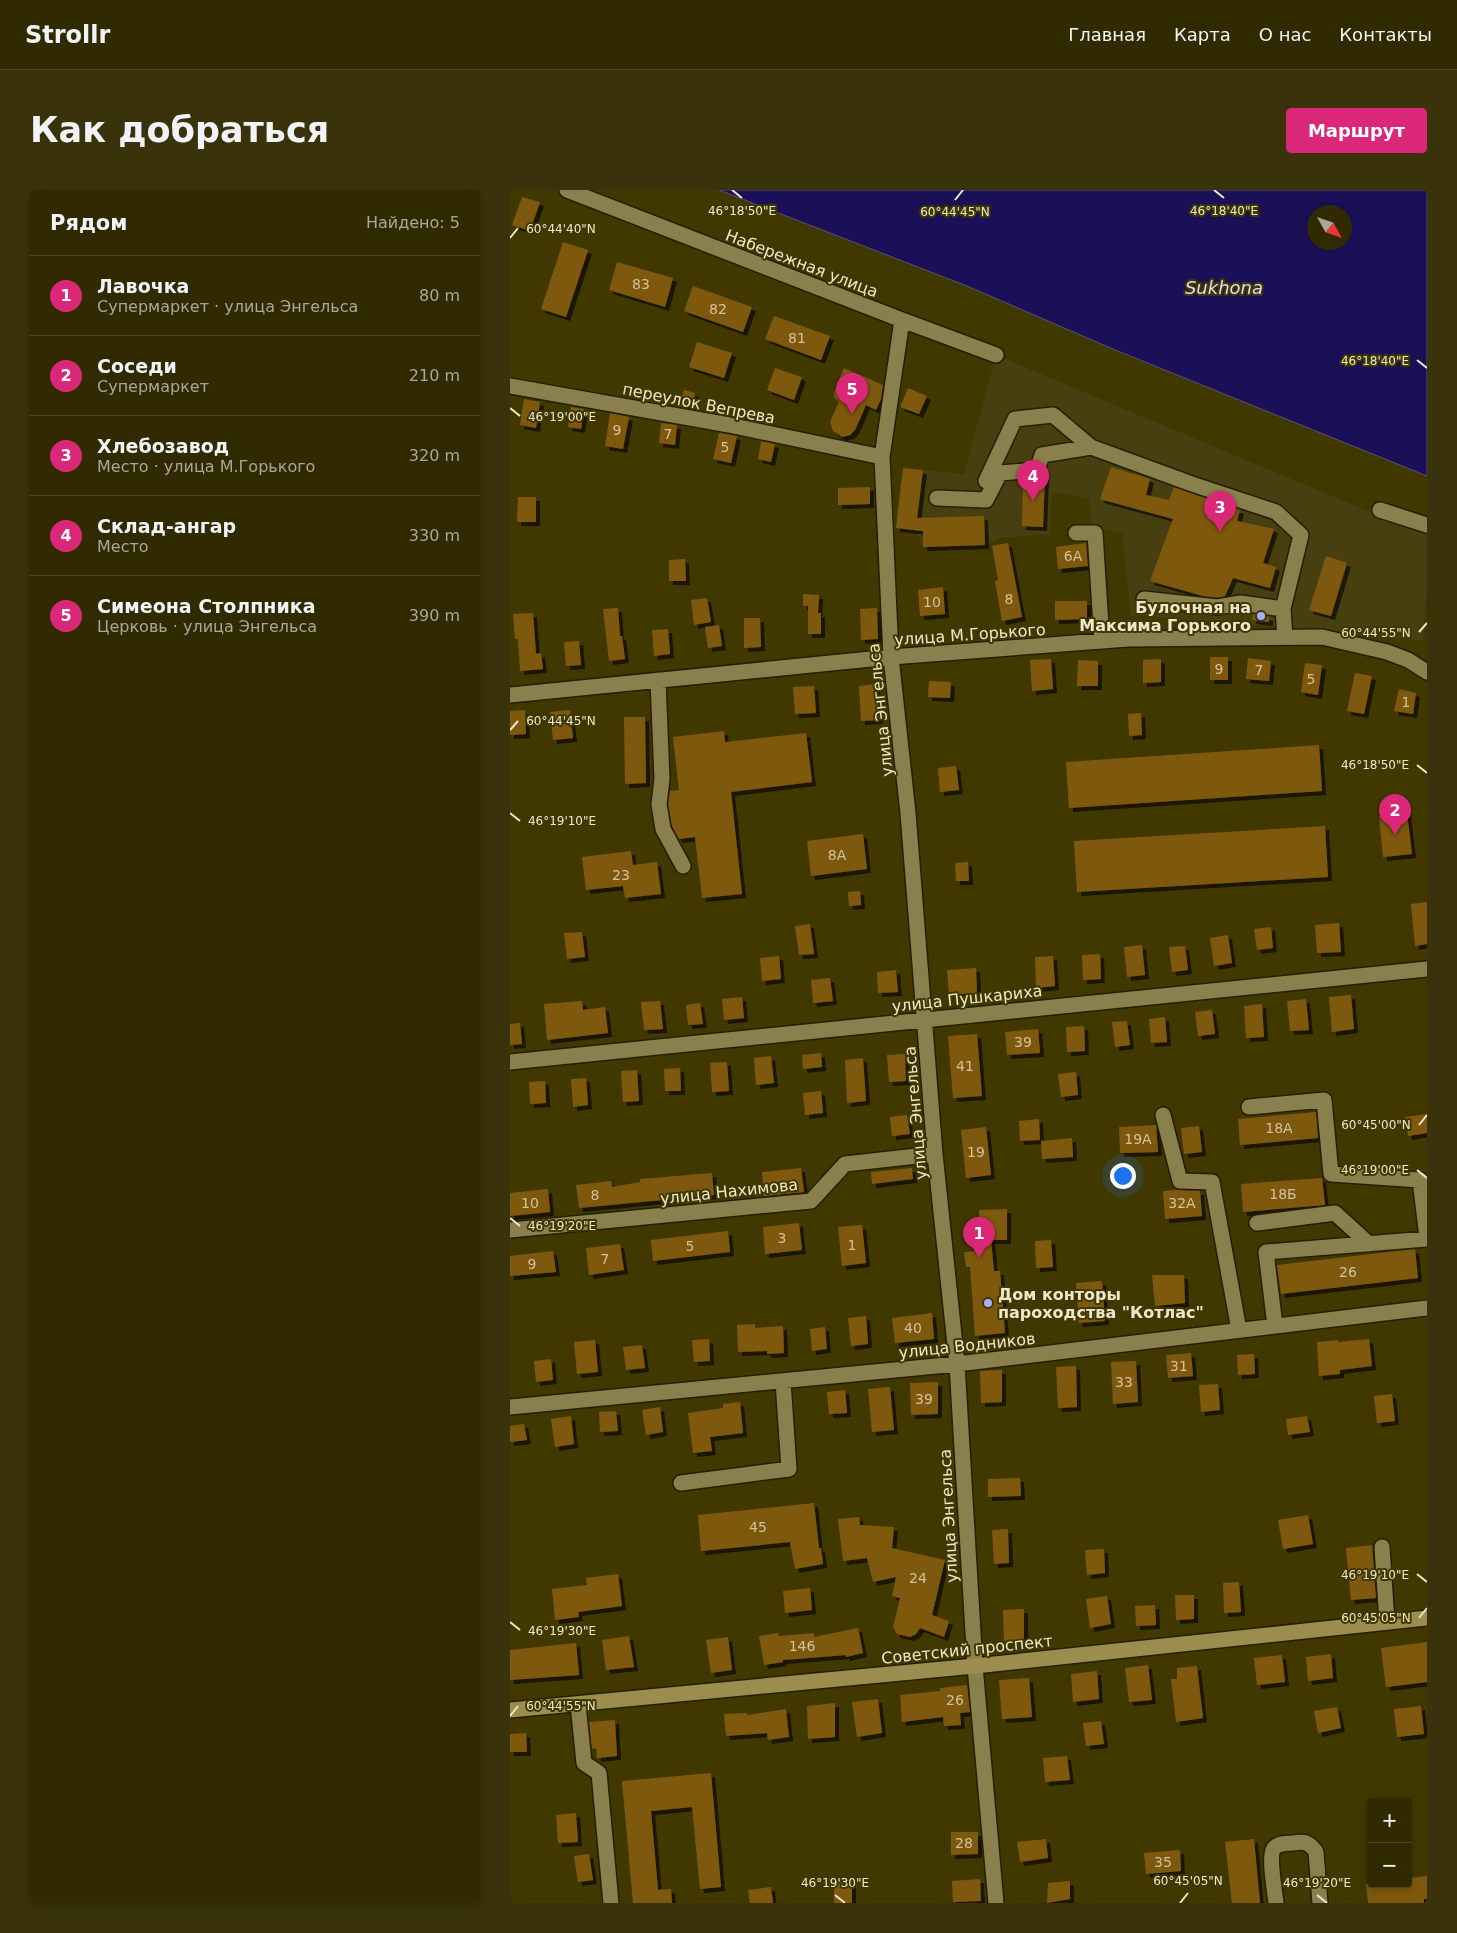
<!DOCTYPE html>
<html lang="ru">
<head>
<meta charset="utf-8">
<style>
  body { margin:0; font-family:"DejaVu Sans",sans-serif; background:#39320a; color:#f1f3f6 }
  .controls { position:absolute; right:15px; bottom:15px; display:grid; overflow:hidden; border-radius:5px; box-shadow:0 2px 8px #0003 }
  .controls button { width:45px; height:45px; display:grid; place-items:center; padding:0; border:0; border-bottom:1px solid #4c4622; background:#312a00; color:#f1f3f6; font:25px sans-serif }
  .compass { position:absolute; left:797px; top:15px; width:45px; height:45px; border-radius:50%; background:#312a00; box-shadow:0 2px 8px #0003; rotate:130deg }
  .you { position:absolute; left:612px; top:985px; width:18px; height:18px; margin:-12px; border:4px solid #fff; border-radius:50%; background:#1a73e8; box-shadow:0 0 0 8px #1a73e833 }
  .badge { display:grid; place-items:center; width:32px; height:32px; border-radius:50%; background:#db2777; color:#fff; font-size:16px; font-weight:700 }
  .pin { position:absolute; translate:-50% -41px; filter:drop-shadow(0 1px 2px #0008) }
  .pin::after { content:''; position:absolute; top:26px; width:18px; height:15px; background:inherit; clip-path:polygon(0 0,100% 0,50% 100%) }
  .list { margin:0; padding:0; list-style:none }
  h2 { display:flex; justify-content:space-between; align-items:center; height:65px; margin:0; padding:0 20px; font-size:21px }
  h2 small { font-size:16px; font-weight:400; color:#a8a799 }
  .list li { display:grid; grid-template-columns:32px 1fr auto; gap:15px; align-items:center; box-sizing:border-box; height:80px; padding:0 20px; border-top:1px solid #4c4622 }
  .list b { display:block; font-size:19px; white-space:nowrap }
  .list p { margin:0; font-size:16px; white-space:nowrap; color:#a8a799 }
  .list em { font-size:16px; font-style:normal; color:#a8a799 }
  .map { position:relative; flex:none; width:917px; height:1713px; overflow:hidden; border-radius:5px }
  header { display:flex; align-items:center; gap:30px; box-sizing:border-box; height:70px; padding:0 25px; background:#312a00; border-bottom:1px solid #4c4622 }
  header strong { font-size:24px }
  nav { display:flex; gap:28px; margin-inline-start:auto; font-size:18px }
  .intro { display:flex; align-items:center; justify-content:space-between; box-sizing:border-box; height:120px; padding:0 30px }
  h1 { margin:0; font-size:35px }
  .button { padding:12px 22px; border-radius:5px; background:#db2777; color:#fff; font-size:18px; font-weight:700 }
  main { display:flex; gap:30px; padding:0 30px }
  aside { flex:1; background:#312a00; border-radius:5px; box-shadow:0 2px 8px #0003 }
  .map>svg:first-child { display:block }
  .built { fill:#483f11 }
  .water { fill:#191057; stroke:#58507a; fill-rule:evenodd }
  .building { fill:#7e5910; filter:url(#shadow) }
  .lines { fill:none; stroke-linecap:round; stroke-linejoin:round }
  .minor-casing { stroke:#241f05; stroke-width:18 }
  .major-casing { stroke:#241f05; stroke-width:18 }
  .minor { stroke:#8a804d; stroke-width:15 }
  .major { stroke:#9a8d4d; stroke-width:15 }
  .ticks { fill:none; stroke:#ece7cd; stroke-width:2 }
  .poi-dot { fill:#a7b0fc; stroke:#413800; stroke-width:2 }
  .labels { text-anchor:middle; stroke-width:4; stroke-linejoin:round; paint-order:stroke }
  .number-label { font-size:14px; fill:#d0c49e }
  .street-label { font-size:16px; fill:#ece7cd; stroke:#413800 }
  .poi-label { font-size:16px; font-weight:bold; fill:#ece7cd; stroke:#413800; text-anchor:end }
  .water-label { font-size:18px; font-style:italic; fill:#d8dcf1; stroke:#413800 }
  .ticks-label { font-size:12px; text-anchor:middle; fill:#ece7cd; stroke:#413800; stroke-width:4; stroke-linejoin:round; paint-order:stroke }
</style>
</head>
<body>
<header>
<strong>Strollr</strong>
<nav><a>Главная</a><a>Карта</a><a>О нас</a><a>Контакты</a></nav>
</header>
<div class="intro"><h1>Как добраться</h1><a class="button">Маршрут</a></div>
<main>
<aside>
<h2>Рядом<small>Найдено: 5</small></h2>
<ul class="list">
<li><span class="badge">1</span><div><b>Лавочка</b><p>Супермаркет · улица Энгельса</p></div><em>80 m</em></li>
<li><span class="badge">2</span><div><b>Соседи</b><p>Супермаркет</p></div><em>210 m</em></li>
<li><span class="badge">3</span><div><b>Хлебозавод</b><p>Место · улица М.Горького</p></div><em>320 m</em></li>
<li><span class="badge">4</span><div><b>Склад-ангар</b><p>Место</p></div><em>330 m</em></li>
<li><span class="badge">5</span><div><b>Симеона Столпника</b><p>Церковь · улица Энгельса</p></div><em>390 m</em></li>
</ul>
</aside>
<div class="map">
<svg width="917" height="1713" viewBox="0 0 917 1713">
  <defs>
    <filter id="shadow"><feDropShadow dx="4" dy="4" stdDeviation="0" flood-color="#0009"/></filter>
  </defs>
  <rect width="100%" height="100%" fill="#413800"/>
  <path class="built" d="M486,165l431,181v49l-4,56 -94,-10 -198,-16 -9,-82 -30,-6 -3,-28 -37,-7 -2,42 -50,4 -15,7 -62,2 -7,-17 -20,-2 7,-60 61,6z"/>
  <path class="water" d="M209,0h708v286l-314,-127 -146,-63zM804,22h30v30h-30z"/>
  <path class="building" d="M12,7l18,5 -10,29 -18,-6z
    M53,52l25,8 -22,67 -25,-8z
    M107,72l56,16 -8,29 -56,-17z
    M183,96l59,21 -9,25 -59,-21z
    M264,126l56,20 -9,24 -56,-21z
    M187,152l35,11 -8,25 -35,-11z
    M265,178l27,9 -8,23 -27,-10z
    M334,178l39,17 -2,14 -5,11 -10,-5 -11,25 -5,5 -8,2 -9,-6 -3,-9 9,-20 -5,-5v-5z
    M398,198l19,8 -8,18 -19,-7z
    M174,200l11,3 -3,13 -11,-2z
    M14,209l16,3 -4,26 -16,-3z
    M61,217l13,2 -3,20 -13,-2z
    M100,223l19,4 -6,32 -18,-3z
    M151,233l16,2 -2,20 -16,-2z
    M209,243l18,3 -6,27 -18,-4z
    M251,251l14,3 -4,18 -13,-3z
    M601,277l39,12 -4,16 23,5 5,-13 66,23 -3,11 37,8 -11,34 13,4 -6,21 -37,-10 -8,18 -8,2 -14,-2 -53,-15 23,-62 -73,-20z
    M393,278l20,2 -6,48 67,-2 1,29 -62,2v-16l-27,-3z
    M535,285l-2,52 -21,-1 1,-45 15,-2z
    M360,297v17l-32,1v-17z
    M8,307h18v25h-19z
    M498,353l14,74 -20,4 -7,-40 3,-1 -6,-34z
    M576,353l2,23 -30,3 -2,-22z
    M816,366l21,7 -16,53 -22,-6z
    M175,369l1,22h-17v-21z
    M433,397l2,27 -25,2 -2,-26z
    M293,404l16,1 -1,18h3v21h-13v-28h-5z
    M197,408l4,24 -17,3 -3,-25z
    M545,411h32v18l-32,1z
    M108,418l2,28h2l3,23 -16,2 -6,-52z
    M367,418l1,31 -17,1 -1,-31z
    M23,423l3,41 5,-1 2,16 -23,2 -2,-32h-3l-2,-25z
    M743,424l16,3v5l-17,-2z
    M234,428h16l1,29 -17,1z
    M209,435l3,21 -14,2 -3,-21z
    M158,439l2,25 -16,2 -2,-26z
    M69,451l2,24 -15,1 -2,-24z
    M700,467h18v23h-18z
    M738,468l23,3 -2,20 -23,-2z
    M541,469l2,30 -21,2 -2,-31z
    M651,469v23l-18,1v-23z
    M568,470l20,1v25h-21z
    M795,473l17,2 -4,30 -17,-3z
    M845,483l17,3 -8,38 -17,-3z
    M419,491l22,1 -1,16 -22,-1z
    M366,494l3,36 -18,1 -2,-35z
    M304,496l2,27 -21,1 -2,-27z
    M889,499l17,4 -3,21 -19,-3z
    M15,520l1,24 -16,1v-24z
    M60,520l3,28 -20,2 -3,-28z
    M631,523l1,22 -13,1 -1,-22z
    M114,527h21l1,66 -21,1z
    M214,541l1,11 81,-9 6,49 -81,10 11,102 -40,4 -7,-61 -16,2 -7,-13 -4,-22 2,-13 9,-1 -6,-53z
    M809,555l3,46 -253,17 -3,-46z
    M446,576l3,24 -19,2 -2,-24z
    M897,623l5,41 -29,3 -4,-41z
    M815,636l3,51 -251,15 -3,-51z
    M353,644l4,35 -56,7 -4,-35z
    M121,661l2,14 24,-3 4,32 -36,4 -2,-12 -37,4 -4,-33z
    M458,672l1,19h-13l-1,-18z
    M350,701l1,14 -12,1 -1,-14z
    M917,712v42l-12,2 -4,-42z
    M829,733l2,29 -24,1 -2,-28z
    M300,734l4,30 -15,1 -4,-29z
    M761,737l2,21 -16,2 -3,-21z
    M72,742l3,25 -18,2 -3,-26z
    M718,745l4,28 -18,3 -4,-28z
    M632,755l3,30 -18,2 -3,-30z
    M675,756l3,24 -16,2 -3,-25z
    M590,764l1,25 -18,1 -1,-25z
    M269,766l2,23 -19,2 -2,-23z
    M543,766l2,30 -19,2 -1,-31z
    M466,778l1,25 -28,2 -2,-25z
    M386,780l2,22 -20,1 -1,-21z
    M320,788l3,23 -20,2 -2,-23z
    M841,805l3,34 -22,3 -3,-35z
    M232,807l2,21 -20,2 -2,-21z
    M796,809l3,31 -19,1 -3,-30z
    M72,811l1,9 22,-3 3,26 -61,7 -3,-36z
    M150,811l3,28 -19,1 -3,-28z
    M190,813l3,21 -15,1 -2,-20z
    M752,814l2,33 -18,1 -2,-32z
    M702,820l3,24 -17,2 -3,-24z
    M655,827l2,25 -16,1 -2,-24z
    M617,831l3,24 -15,2 -3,-25z
    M10,833l2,21 -12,1v-21z
    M574,836l1,25 -18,1 -1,-25z
    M528,839l2,24 -33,2 -2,-23z
    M467,844l5,62 -29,2 -5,-62z
    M311,863l1,14 -19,2 -1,-14z
    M395,864l1,27 -17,1 -2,-27z
    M261,866l3,27 -18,2 -2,-27z
    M353,868l3,43 -19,2 -2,-43z
    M217,872l2,29 -17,1 -2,-29z
    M170,878l1,23h-16l-1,-22z
    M127,880l2,31 -16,1 -2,-31z
    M566,882l2,23 -17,2 -3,-23z
    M76,888l2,27 -15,2 -2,-28z
    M35,891l1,22 -16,1 -1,-22z
    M311,901l2,22 -18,2 -2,-22z
    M806,922l2,26 -78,7 -2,-26z
    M917,924v19l-19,3 -3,-19z
    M397,925l3,19 -18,2 -2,-19z
    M529,929l1,21 -20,1 -1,-20z
    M646,935l2,27 -38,1 -1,-26z
    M689,936l3,26 -18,2 -3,-26z
    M476,937l5,48 -25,3 -5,-48z
    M562,948l1,19 -31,2 -1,-18z
    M291,978l3,24 -40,4 -2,-24z
    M402,978l1,11 -41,5 -1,-12z
    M202,983l2,22 -135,13 -3,-23 35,-4 1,6 28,-5v-3z
    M812,988l3,27 -82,7 -2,-28z
    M38,999l2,23 -40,4v-23z
    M667,1000l23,1 2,25 -37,3 -2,-28z
    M497,1019v31h-16l3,31h6l5,62 -30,3 -5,-69h-4l-2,-15 16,-1 -1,-41z
    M289,1033l3,27 -37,4 -2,-27z
    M352,1035l4,38 -24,3 -4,-39z
    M218,1041l2,21 -77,9 -2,-21z
    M541,1050l2,27 -17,1 -1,-27z
    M110,1054l4,26 -35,5 -3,-27z
    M905,1059l3,29 -137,16 -4,-29z
    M43,1061l3,21 -46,4v-20z
    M642,1085h32l1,28 -30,3z
    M592,1091l3,40 -26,2 -3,-40z
    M422,1123l2,26 -39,4 -3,-25z
    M356,1126l2,28 -17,2 -3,-28z
    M245,1134v4l28,-2 1,27 -17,1v-3l-29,1 -1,-27z
    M315,1137l2,22 -15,2 -2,-22z
    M199,1149l1,22 -16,1 -2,-22z
    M859,1149l3,27 -32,4v4l-21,2 -2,-34 21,-2v2z
    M85,1150l3,32 -21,2 -3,-32z
    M132,1155l3,23 -19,2 -3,-23z
    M681,1163l2,23 -25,2 -2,-23z
    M744,1164l1,20 -17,1 -1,-20z
    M41,1169l2,21 -17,2 -2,-21z
    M626,1171l2,41 -25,2 -2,-42z
    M566,1176l1,41 -19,1 -2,-41z
    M492,1180v32l-21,1 -1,-32z
    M428,1192v32l-27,1 -1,-32z
    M708,1194l2,26 -19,2 -2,-27z
    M380,1197l4,43 -22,2 -4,-43z
    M335,1200l2,23 -18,1 -2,-22z
    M882,1204l3,27 -18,2 -3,-27z
    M230,1212l3,31 -33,4 2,14 -19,2 -5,-40 35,-5v-4z
    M150,1217l3,25 -17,3 -4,-25z
    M106,1221l2,20 -18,1 -1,-20z
    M61,1226l3,28 -19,3 -4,-28z
    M797,1226l3,16 -22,3 -2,-16z
    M14,1234l3,16 -17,2v-16z
    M510,1288l1,18 -33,1v-18z
    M304,1313l5,45h2l2,16 -28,5 -5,-27 -89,9 -3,-36z
    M798,1325l5,29 -30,5 -5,-29z
    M349,1327l1,8 34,2 -2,21 53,12 -13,55 17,6 -5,16 -24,-9 -4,6 -6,3 -13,-3 -4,-7 7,-29 -8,-2 4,-19 -23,5 -6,-24 -24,3 -5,-42z
    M498,1339l1,34 -15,1 -2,-34z
    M862,1355l4,53 -25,2 -5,-52z
    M594,1359l1,24 -18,2 -2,-25z
    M108,1384l4,32 -44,6 1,5 -24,3 -3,-31 35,-4 -1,-7z
    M729,1392l2,30 -17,1 -1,-30z
    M300,1398l2,22 -27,3 -2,-22z
    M665,1405h19v24l-18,1z
    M597,1406l4,28 -21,4 -4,-29z
    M645,1415l1,20 -20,1 -1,-20z
    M514,1419v30l-20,2 -1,-31z
    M348,1438l5,25 -17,4v-2l-63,5v2l-19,3 -5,-29 19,-3 1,3 35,-3v4z
    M119,1446l5,31 -28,3 -4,-30z
    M218,1447l4,33 -21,3 -5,-33z
    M917,1452v40l-41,5 -5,-39z
    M66,1453l3,32 -69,5v-30z
    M821,1464l2,24 -25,3 -2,-24z
    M772,1465l3,27 -28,3 -3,-27z
    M638,1475l4,35 -23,2 -4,-34z
    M687,1476l6,52 -27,4 -5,-43h6v-11z
    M587,1481l2,28 -26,3 -2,-28z
    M519,1488l3,39 -30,2 -3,-39z
    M457,1495l3,27 -10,1 1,12 -17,1 -1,-9 -41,5 -2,-27 40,-4v-3z
    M368,1509l4,34 -25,4 -5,-35z
    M325,1513v34l-27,2 -1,-33z
    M911,1516l3,28 -27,3 -3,-28z
    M827,1517l4,21 -23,5 -4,-22z
    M276,1519l3,28 -21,3 -1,-7 -41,3 -2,-22 23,-1v2z
    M105,1530l2,36 -20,2 -1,-10 -4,1 -3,-27z
    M591,1531l3,23 -18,2 -3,-23z
    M16,1543l1,19h-17v-18z
    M557,1566l3,24 -25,2 -2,-24z
    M201,1583l10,114 -21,2 -8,-82 -41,4 7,79 13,-1 1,14h-39l-11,-122z
    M66,1623l2,29 -20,1 -2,-28z
    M441,1642h27v22l-27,1z
    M536,1649l2,19 -28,4 -3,-20z
    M744,1649l6,64h-28l-7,-61z
    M670,1660l1,21 -35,3 -2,-21z
    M79,1664l4,26 -15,2 -4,-26z
    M917,1686v23h-3v4h-56l-2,-19h43v-6z
    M470,1689l1,22 -28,1 -1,-21z
    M560,1691v18l-23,4 1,-20z
    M324,1692h18v21h-18z
    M261,1697l2,16h-23l-2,-13z"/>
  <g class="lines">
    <g class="minor-casing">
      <path id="minor" d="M57,0l335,130 94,35
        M392,130l-20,137 9,200 17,156 27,341 22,210 18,302 21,237
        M0,196l219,39 153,32
        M476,291l29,-62 38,-4 38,32
        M427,308l49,2 14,-27 37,-3 5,-15 49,-8 101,37 84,28 25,23 -18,74
        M870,320l47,15
        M566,343h19l7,108
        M634,409l73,8 24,-4 42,6 2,28
        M148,490l4,99 -3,25 4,25 20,37
        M0,505l381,-38 237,-18 194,-2 65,15 21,8 19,12
        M0,872l917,-93
        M739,917l75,-7 7,74 89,6 7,57
        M653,925l17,66 32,1 27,148
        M747,1033l78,-10 34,31
        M0,1040l301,-29 34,-37 90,-10
        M765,1136l-9,-74 161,-13
        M0,1217l447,-43 470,-56
        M171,1293l108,-14 -6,-88
        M872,1357l5,75
        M68,1514l6,59 15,10 12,130
        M766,1713c-1,-11 -8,-47 -2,-55 5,-5 13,-5 19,-5 12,-2 16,-1 23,9l4,51"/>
    </g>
    <g class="major-casing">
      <path id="major" d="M0,1520l465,-44 452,-48"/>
    </g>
    <use href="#minor" class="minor"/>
    <use href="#major" class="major"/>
  </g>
  <path class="ticks" d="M222,0l10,8M704,0l10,8M445,10l8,-10M0,48l8,-10M907,170l10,8M0,218l10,8M909,442l8,-9M0,540l8,-9M907,575l10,8M0,623l10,8M909,935l8,-10M907,980l10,8M0,1028l10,8M907,1384l10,8M909,1428l8,-10M0,1432l10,8M0,1526l8,-10M325,1705l10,8M807,1705l10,8M670,1713l8,-10"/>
  <g class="poi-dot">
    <circle cx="751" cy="426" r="5"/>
    <circle cx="478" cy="1113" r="5"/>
  </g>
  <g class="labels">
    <g class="number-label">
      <text x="131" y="99">83</text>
      <text x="208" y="124">82</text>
      <text x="287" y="153">81</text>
      <text x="107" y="245">9</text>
      <text x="158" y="249">7</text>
      <text x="215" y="262">5</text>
      <text x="563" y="371">6А</text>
      <text x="499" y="414">8</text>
      <text x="422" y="417">10</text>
      <text x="709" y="484">9</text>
      <text x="749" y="485">7</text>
      <text x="801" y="494">5</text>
      <text x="896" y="517">1</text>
      <text x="327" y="670">8А</text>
      <text x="111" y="690">23</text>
      <text x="513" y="857">39</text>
      <text x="455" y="881">41</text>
      <text x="769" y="943">18А</text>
      <text x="628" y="954">19А</text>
      <text x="466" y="967">19</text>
      <text x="773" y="1009">18Б</text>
      <text x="85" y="1010">8</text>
      <text x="20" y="1018">10</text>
      <text x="672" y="1018">32А</text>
      <text x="272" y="1053">3</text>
      <text x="342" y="1060">1</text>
      <text x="180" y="1061">5</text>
      <text x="95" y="1074">7</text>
      <text x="22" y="1079">9</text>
      <text x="838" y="1087">26</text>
      <text x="403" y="1143">40</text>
      <text x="669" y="1181">31</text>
      <text x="614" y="1197">33</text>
      <text x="414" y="1214">39</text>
      <text x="248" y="1342">45</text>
      <text x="408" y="1393">24</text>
      <text x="292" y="1461">146</text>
      <text x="445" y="1515">26</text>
      <text x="454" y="1658">28</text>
      <text x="653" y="1677">35</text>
    </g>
    <g class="street-label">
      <text transform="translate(292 73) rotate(21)" y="6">Набережная улица</text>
      <text transform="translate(189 213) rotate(11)" y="6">переулок Вепрева</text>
      <text transform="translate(460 444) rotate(-4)" y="6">улица М.Горького</text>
      <text transform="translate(370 520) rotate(-96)" y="6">улица Энгельса</text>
      <text transform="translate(457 808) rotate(-6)" y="6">улица Пушкариха</text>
      <text transform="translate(405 923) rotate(-95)" y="6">улица Энгельса</text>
      <text transform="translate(219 1001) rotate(-6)" y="6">улица Нахимова</text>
      <text transform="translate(457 1155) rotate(-6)" y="6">улица Водников</text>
      <text transform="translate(438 1326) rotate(-93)" y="6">улица Энгельса</text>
      <text transform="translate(457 1459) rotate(-6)" y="6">Советский проспект</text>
    </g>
    <g class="poi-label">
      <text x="741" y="423">Булочная на<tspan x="741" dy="18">Максима Горького</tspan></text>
      <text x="488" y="1110" text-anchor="start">Дом конторы<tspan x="488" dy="18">пароходства "Котлас"</tspan></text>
    </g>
    <g class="water-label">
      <text x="714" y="104">Sukhona</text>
    </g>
  </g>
  <g class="ticks-label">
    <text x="714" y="25">46°18'40"E</text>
    <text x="232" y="25">46°18'50"E</text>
    <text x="445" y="26">60°44'45"N</text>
    <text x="51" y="43">60°44'40"N</text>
    <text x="865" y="175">46°18'40"E</text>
    <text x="52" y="231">46°19'00"E</text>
    <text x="866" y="447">60°44'55"N</text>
    <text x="51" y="535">60°44'45"N</text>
    <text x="865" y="579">46°18'50"E</text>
    <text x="52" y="635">46°19'10"E</text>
    <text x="866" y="939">60°45'00"N</text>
    <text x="865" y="984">46°19'00"E</text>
    <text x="52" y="1040">46°19'20"E</text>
    <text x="865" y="1389">46°19'10"E</text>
    <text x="866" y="1432">60°45'05"N</text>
    <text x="52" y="1445">46°19'30"E</text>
    <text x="51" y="1520">60°44'55"N</text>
    <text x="678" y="1695">60°45'05"N</text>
    <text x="325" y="1697">46°19'30"E</text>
    <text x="807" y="1697">46°19'20"E</text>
  </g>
</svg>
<div class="controls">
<button>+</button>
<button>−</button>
</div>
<svg class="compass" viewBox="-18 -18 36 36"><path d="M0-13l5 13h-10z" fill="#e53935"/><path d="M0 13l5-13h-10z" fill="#a8a799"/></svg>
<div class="you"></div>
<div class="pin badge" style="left:469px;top:1068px">1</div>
<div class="pin badge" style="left:885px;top:645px">2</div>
<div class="pin badge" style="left:710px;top:342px">3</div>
<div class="pin badge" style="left:523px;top:311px">4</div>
<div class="pin badge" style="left:342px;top:224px">5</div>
</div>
</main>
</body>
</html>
